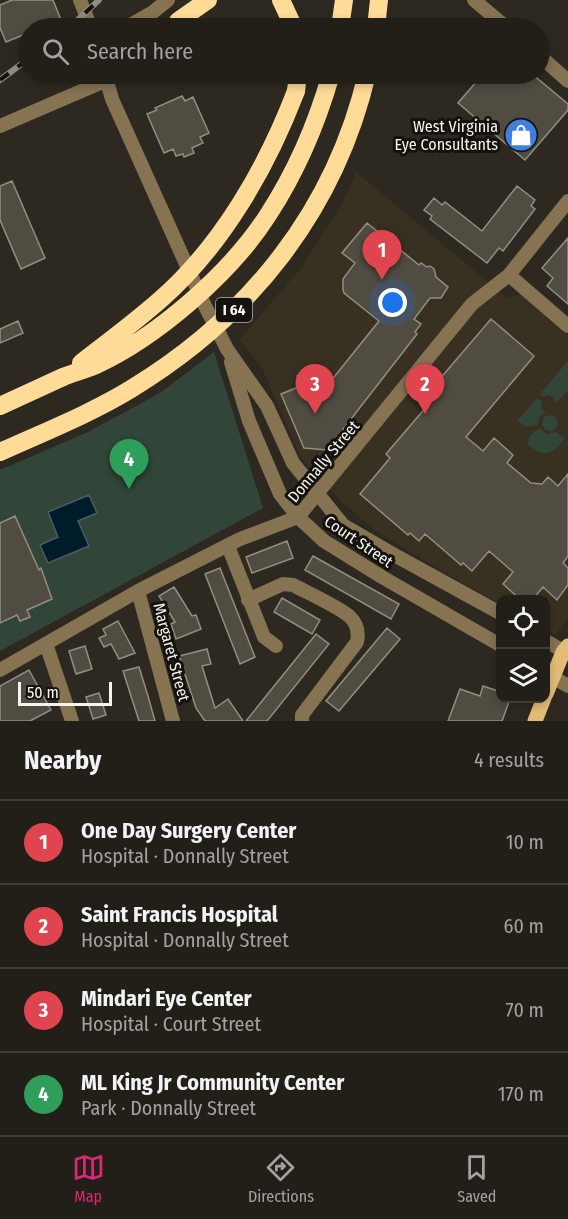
<!DOCTYPE html>
<html lang="en">
<head>
<meta charset="utf-8">
<style>
  body { margin:0; font-family:"Fira Sans Condensed",sans-serif; background:#2e2c25; color:#f1f3f6 }
  .controls { position:absolute; right:18px; bottom:18px; display:grid; overflow:hidden; border-radius:12px; box-shadow:0 3px 9px #0003 }
  .controls button { width:54px; height:54px; display:grid; place-items:center; padding:0; border:0; border-bottom:2px solid #3f3d37; background:#221f18; color:#f1f3f6; font:30px sans-serif }
  .scale { position:absolute; left:18px; bottom:15px; width:94px; box-sizing:border-box; padding-left:6px; border:3px solid #f7f4ed; border-top:0; font-size:16px; line-height:21px; white-space:nowrap; color:#f7f4ed; -webkit-text-stroke:4px #14120e; paint-order:stroke }
  .you { position:absolute; left:393px; top:303px; width:21px; height:21px; margin:-15px; border:4px solid #fff; border-radius:50%; background:#1a73e8; box-shadow:0 0 0 9px #1a73e833 }
  .badge { display:grid; place-items:center; width:39px; height:39px; border-radius:50%; background:#db2777; color:#fff; font-size:20px; font-weight:700 }
  .pin { position:absolute; translate:-50% -50px; filter:drop-shadow(0 2px 3px #0008) }
  .pin::after { content:''; position:absolute; top:32px; width:21px; height:18px; background:inherit; clip-path:polygon(0 0,100% 0,50% 100%) }
  .list { margin:0; padding:0; list-style:none }
  h2 { display:flex; justify-content:space-between; align-items:center; height:78px; margin:0; padding:0 24px; font-size:26px }
  h2 small { font-size:20px; font-weight:400; color:#a2a2a2 }
  .list li { display:grid; grid-template-columns:39px 1fr auto; gap:18px; align-items:center; box-sizing:border-box; height:84px; padding:0 24px; border-top:2px solid #3f3d37 }
  .list b { display:block; font-size:22px; white-space:nowrap }
  .list p { margin:0; font-size:20px; white-space:nowrap; color:#a2a2a2 }
  .list em { font-size:20px; font-style:normal; color:#a2a2a2 }
  .icon { flex:none; width:33px; height:33px; fill:none; stroke:currentColor; stroke-width:2; stroke-linecap:round; stroke-linejoin:round }
  .map { position:relative; flex:none; width:568px; height:721px; overflow:hidden }
  .search { position:absolute; background:#221f18; box-shadow:0 3px 9px #0003; left:18px; right:18px; top:18px; height:66px; display:flex; align-items:center; gap:15px; box-sizing:border-box; padding:0 21px; border-radius:33px; color:#a2a2a2; font-size:22px }
  .sheet { height:414px; background:#221f18 }
  nav { display:flex; justify-content:space-around; align-items:center; box-sizing:border-box; height:84px; border-top:2px solid #3f3d37; background:#221f18; font-size:16px; color:#a2a2a2 }
  nav a { display:grid; justify-items:center; gap:3px }
  nav .on { color:#db2777 }
  .map>svg:first-child { display:block }
  .built { fill:#383121 }
  .green { fill:#314639 }
  .water { fill:#001b2a; stroke:#4a5c64; stroke-width:1.5 }
  .building { fill:#514c42; stroke:#938d82; stroke-width:1.5 }
  .lines { fill:none; stroke-linecap:round; stroke-linejoin:round }
  .minor { stroke:#857352; stroke-width:14 }
  .major { stroke:#e2bc75; stroke-width:15 }
  .highway { stroke:#ffdb98; stroke-width:18 }
  .rail-casing { stroke:#8f8b83; stroke-width:6 }
  .rail { stroke:#14120e; stroke-width:4; stroke-dasharray:11; stroke-linecap:butt }
  .highway-bridge { stroke:#ffdb98; stroke-width:18 }
  .labels { text-anchor:middle; stroke-width:6; stroke-linejoin:round; paint-order:stroke }
  .shield { fill:#14120e; stroke:#b3b0aa; stroke-width:1.5 }
  .shield-label { font-size:15px; font-weight:bold; fill:#f7f4ed }
  .poi-label { font-size:16px; fill:#f7f4ed; stroke:#14120e; text-anchor:end }
  .street-label { font-size:16px; fill:#f7f4ed; stroke:#14120e }
</style>
</head>
<body>
<div class="map">
<svg width="568" height="721" viewBox="0 0 568 721">
  <rect width="100%" height="100%" fill="#2e2920"/>
  <path class="built" d="M356,172l151,126 14,-4 47,41v284l-13,16 -9,-6v-29h-46v4l-70,-40 -57,-35 -31,-27 -41,-44 -38,-88 -23,-31 62,-72 42,-67z"/>
  <path class="green" d="M214,352l49,156 -263,143v-181l88,-38 72,-39z
    M568,361v29l-12,13 -2,-6 -6,-2 -4,2 -4,-3z
    M537,398l4,3 1,8 3,3 -6,5 -1,8 -11,2 -10,-6z
    M542 423a8 8 0 1 1 16 0a8 8 0 1 1-16 0Z
    M540,428l7,6 9,-2 9,6c-15,18 -19,20 -38,6l3,-9z"/>
  <path class="water" d="M89,495l8,18 -19,8 11,25 -41,17 -8,-18 18,-8 -10,-25z"/>
  <path class="building" d="M12,0h41l8,20 -22,8h-11v5l-22,9 -6,-14v-23z
    M483,74h49l36,30v6l-43,50 -67,-57z
    M182,96l3,5 8,-4 16,36 -9,4 3,6 -11,5 2,5 -10,4 -1,-3 -7,2 -3,-7 -9,4 -17,-39 10,-4 -2,-2z
    M12,181l33,77 -24,11 -21,-49v-34z
    M517,186l18,14 -4,6 4,3 -32,42 -4,-3 -12,15 -57,-44 2,-3 -8,-6 10,-12 8,7 3,-3 37,29z
    M367,223l52,42 2,-2 6,4 3,-1 4,3 2,8 12,10 -7,11h-11l-16,21 7,5 -6,8 2,2 -90,116 -23,-2 -23,-54 20,-8 -4,-10 16,-6 9,22 57,-71 -35,-28 -1,-4v-10l12,-16 -13,-10z
    M568,238v66l-21,-18 6,-8 -11,-10z
    M491,319l43,37 -68,81 17,14 11,-13 19,17 -6,8 24,20 11,1 6,-7 10,9 10,-12v82l-5,7 5,5v17l-11,15 -14,-13 -11,13h-11l-18,-16 10,-12 -24,-21 -17,20 -9,-8 -2,2 -36,-31 -6,7 -9,-8 -2,2 -48,-41 30,-36 -4,-4 47,-55 -6,-5z
    M18,321l5,12 -23,10v-14z
    M15,516l24,54 2,-2 11,31 -25,11 3,7 -10,4 -3,-6 -17,8v-100z
    M287,541l6,17 -41,15 -6,-16z
    M313,556l86,48 -8,15 -86,-49z
    M220,568l35,89 -15,7 -35,-90z
    M174,587l18,29 4,-1 5,14 -25,10 -5,-15 4,-2 -16,-26z
    M282,598l38,22 -8,14 -38,-22z
    M118,621l17,32 -16,6 -8,-15 -7,3 -5,-9 7,-3 -3,-6z
    M387,628l13,11 -61,72 -13,-10z
    M316,634l13,10 -62,77h-21z
    M85,646l7,23 -16,5 -7,-23z
    M207,649l4,15 -9,2 13,42 13,-9 15,22h-38l-9,-13 -17,-52z
    M139,667l9,29 7,25h-16l-16,-50z
    M29,670l22,40 -21,11h-30v-35z
    M483,686l18,6v7h9l-8,22h-54l12,-32 20,7z
    M99,693l7,22 -13,4 -7,-22z"/>
  <g class="lines">
    <path class="minor" d="M80,0l11,28
      M474,0l33,28
      M125,28l28,-16 15,-12
      M540,56l28,25
      M105,74l7,25 92,205 23,45 40,57 26,57 50,62 55,32 102,56
      M0,126l107,-46
      M509,275l59,51
      M231,362l18,59 31,73 18,23 26,24 58,36 118,68
      M228,546l36,91 12,9
      M138,591l35,130
      M248,600l35,-16 10,1c15,8 44,21 56,31 8,7 10,16 8,26l-55,73v6
      M546,641l22,13
      M46,644l26,77
      M0,670l138,-79 102,-52 58,-22 174,-213 37,-29 59,-74
      M546,673l22,13"/>
    <path class="major" d="M546,694l17,-42 5,-6
      M535,721l9,-23"/>
    <path class="highway" d="M281,0l13,28
      M178,21l30,-21
      M340,28l4,-28
      M376,28l3,-28
      M296,91l2,-17
      M0,406l63,-29"/>
    <g class="rail-casing">
      <path id="rail" d="M69,28l30,-28
        M0,80l28,-21"/>
    </g>
    <use href="#rail" class="rail"/>
    <path class="highway-bridge" d="M81,363c27,-21 54,-41 79,-63 62,-54 107,-133 136,-209
      M63,377c10,-4 21,-7 31,-11 62,-28 137,-93 174,-151 28,-43 49,-92 63,-141
      M0,452c44,-20 90,-38 131,-63 119,-72 204,-179 236,-315"/>
  </g>
  <defs>
    <g id="shop-disc" transform="scale(1.725)"><circle r="9.5" fill="#3f7fe0" stroke="#14120e"/><path d="M-5-2.5h2.3a2.7 3.5 0 0 1 5.4 0H5L5.5 6h-11ZM-1.5-2.5h3a1.5 2.3 0 0 0-3 0Z" fill="#fff"/></g>
  </defs>
  <g fill-rule="evenodd">
    <use href="#shop-disc" x="521" y="135"/>
  </g>
  <g class="labels">
    <rect class="shield" x="216" y="298" width="36" height="24" rx="4.5"/>
    <g class="shield-label">
      <text x="234" y="315">I 64</text>
    </g>
    <g class="poi-label">
      <text x="498" y="132">West Virginia<tspan x="498" dy="18">Eye Consultants</tspan></text>
    </g>
    <g class="street-label">
      <text transform="translate(323 461) rotate(-50)" y="6">Donnally Street</text>
      <text transform="translate(359 541) rotate(34)" y="6">Court Street</text>
      <text transform="translate(172 652) rotate(75)" y="6">Margaret Street</text>
    </g>
  </g>
</svg>
<div class="controls">
<button><svg class="icon" aria-label="locate" viewBox="0 0 24 24"><circle cx="12" cy="12" r="6"/><path d="M12 2v4M12 18v4M2 12h4M18 12h4"/></svg></button>
<button><svg class="icon" aria-label="layers" viewBox="0 0 24 24"><path d="M12 4l9 5-9 5-9-5zM3 14l9 5 9-5"/></svg></button>
</div>
<div class="scale">50 m</div>
<div class="you"></div>
<div class="pin badge" style="left:382px;top:280px;background:#e0444e">1</div>
<div class="pin badge" style="left:425px;top:414px;background:#e0444e">2</div>
<div class="pin badge" style="left:315px;top:414px;background:#e0444e">3</div>
<div class="pin badge" style="left:129px;top:489px;background:#2e9e5b">4</div>
<div class="search"><svg class="icon" aria-label="search" viewBox="0 0 24 24"><circle cx="10" cy="10" r="6"/><path d="M15 15l6 6"/></svg>Search here</div>
</div>
<section class="sheet">
<h2>Nearby<small>4 results</small></h2>
<ul class="list">
<li><span class="badge" style="background:#e0444e">1</span><div><b>One Day Surgery Center</b><p>Hospital · Donnally Street</p></div><em>10 m</em></li>
<li><span class="badge" style="background:#e0444e">2</span><div><b>Saint Francis Hospital</b><p>Hospital · Donnally Street</p></div><em>60 m</em></li>
<li><span class="badge" style="background:#e0444e">3</span><div><b>Mindari Eye Center</b><p>Hospital · Court Street</p></div><em>70 m</em></li>
<li><span class="badge" style="background:#2e9e5b">4</span><div><b>ML King Jr Community Center</b><p>Park · Donnally Street</p></div><em>170 m</em></li>
</ul>
</section>
<nav>
<a class="on"><svg class="icon" aria-label="map" viewBox="0 0 24 24"><path d="M3 6l6-2 6 2 6-2v14l-6 2-6-2-6 2zM9 4v14M15 6v14"/></svg>Map</a>
<a><svg class="icon" aria-label="directions" viewBox="0 0 24 24"><path d="M12 3l9 9-9 9-9-9zM9 14v-3h6M13 9l2 2-2 2"/></svg>Directions</a>
<a><svg class="icon" aria-label="saved" viewBox="0 0 24 24"><path d="M7 4h10v16l-5-4-5 4z"/></svg>Saved</a>
</nav>
</body>
</html>
